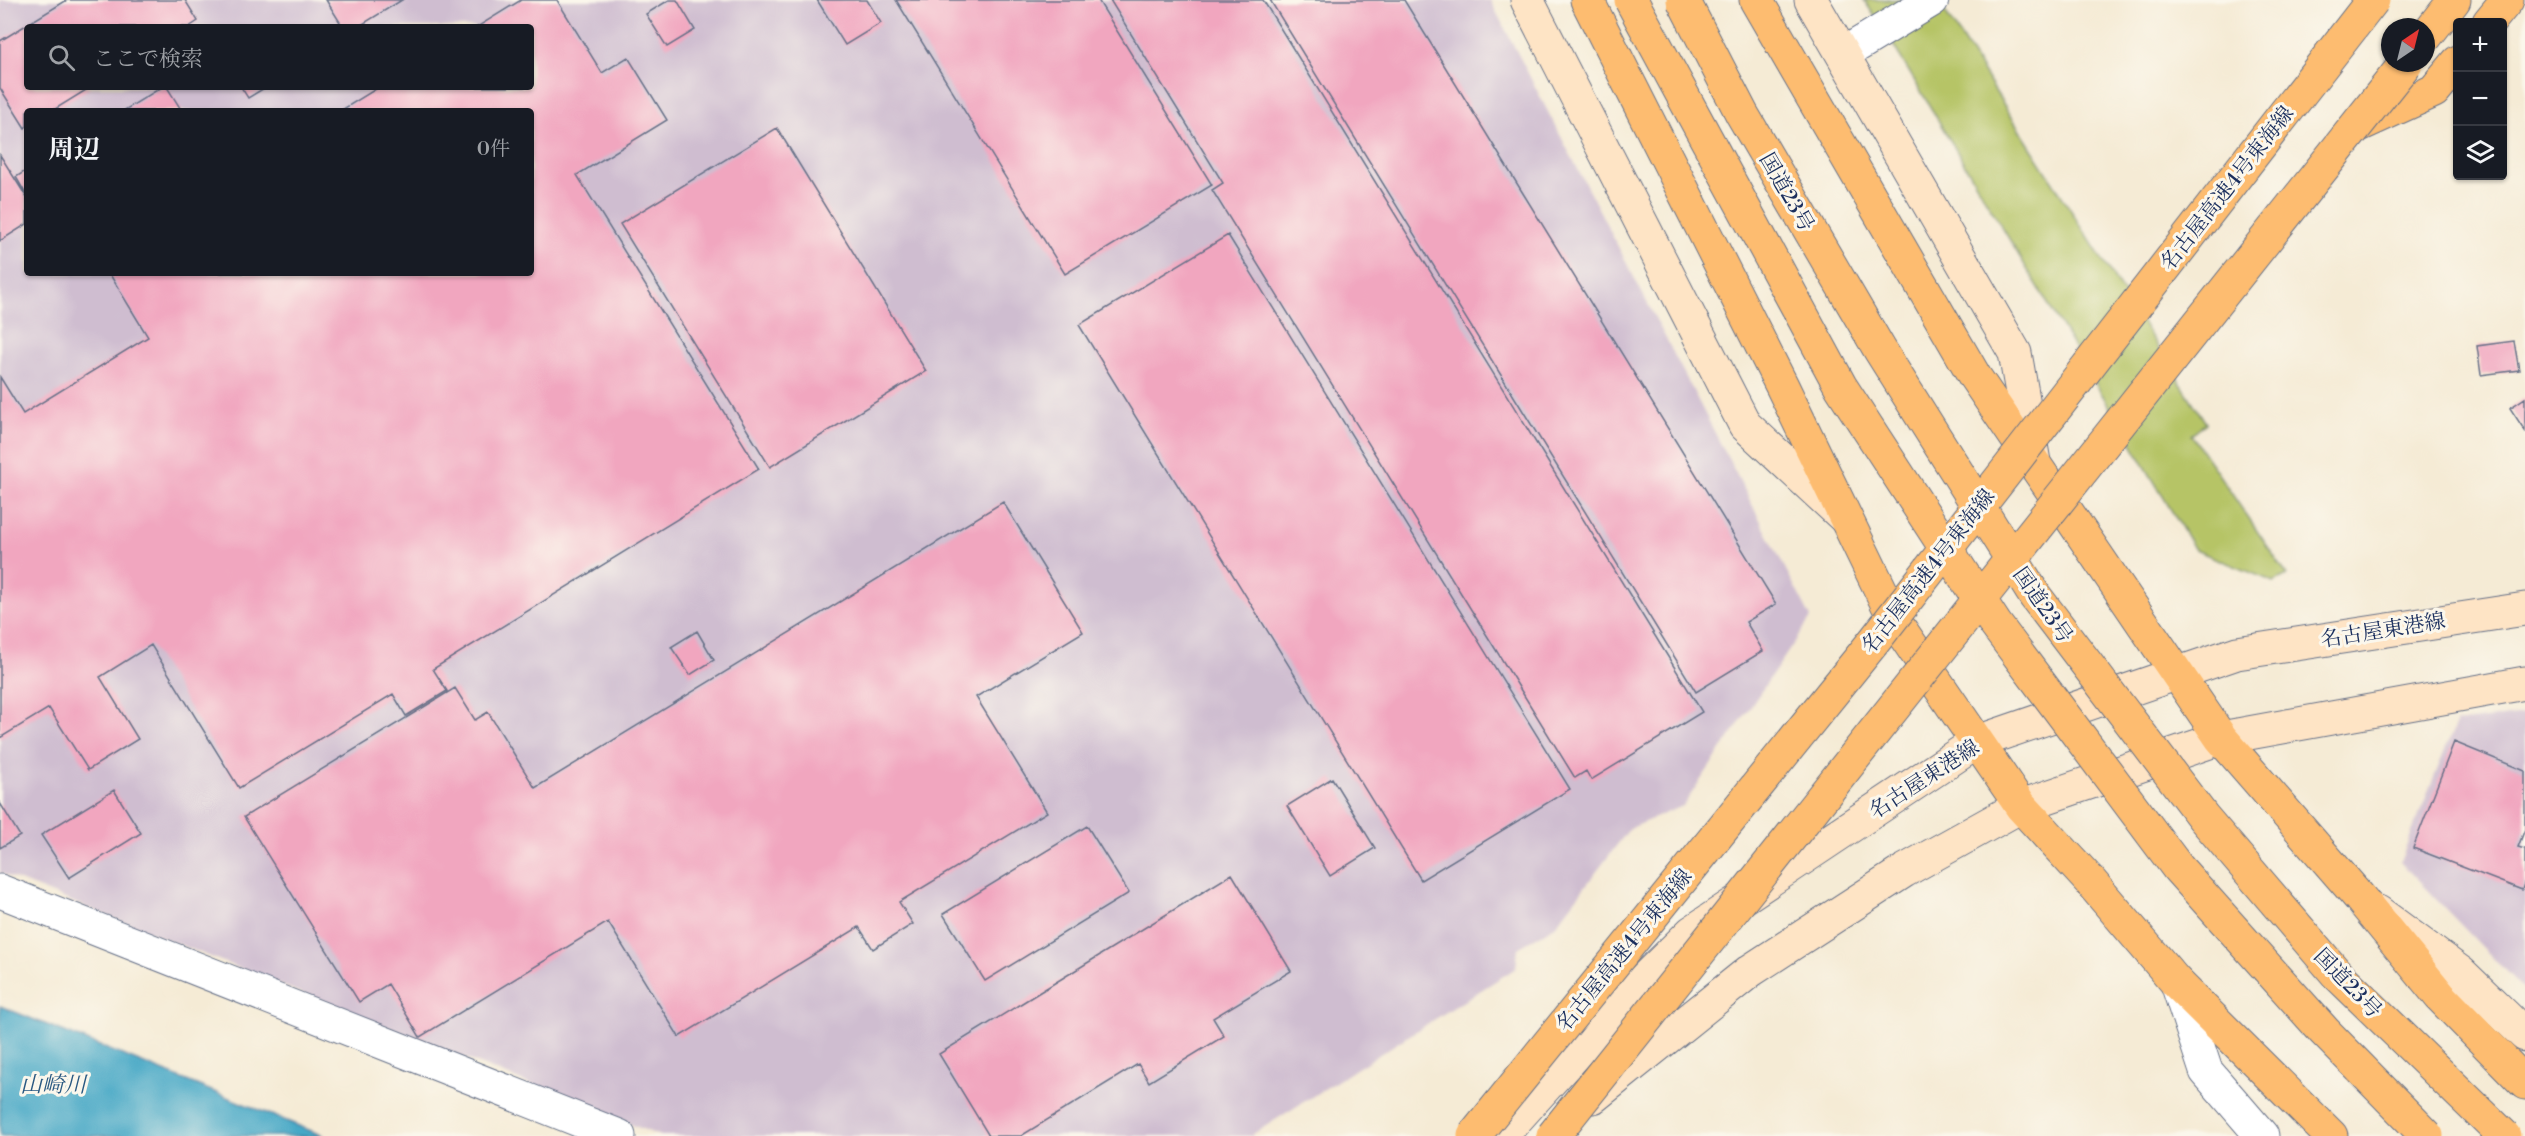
<!DOCTYPE html>
<html lang="ja">
<head>
<meta charset="utf-8">
<style>
  body { margin:0; font-family:"Libre Bodoni","Noto Serif JP",serif; background:#20242c; color:#f1f3f6 }
  .controls { position:absolute; right:18px; top:18px; display:grid; overflow:hidden; border-radius:6px; box-shadow:0 2px 4px #0004 }
  .controls button { width:54px; height:54px; display:grid; place-items:center; padding:0; border:0; border-bottom:2px solid #363941; background:#171b24; color:#f1f3f6; font:30px sans-serif }
  .compass { position:absolute; left:2381px; top:18px; width:54px; height:54px; border-radius:50%; background:#171b24; box-shadow:0 2px 4px #0004; rotate:35deg }
  .list { margin:0; padding:0; list-style:none }
  h2 { display:flex; justify-content:space-between; align-items:center; height:78px; margin:0; padding:0 24px; font-size:26px }
  h2 small { font-size:20px; font-weight:400; color:#9ea1a6 }
  .icon { flex:none; width:33px; height:33px; fill:none; stroke:currentColor; stroke-width:2; stroke-linecap:round; stroke-linejoin:round }
  .map { position:relative; flex:none; width:2525px; height:1136px; overflow:hidden }
  .search { position:absolute; background:#171b24; box-shadow:0 2px 4px #0004; left:24px; top:24px; width:510px; height:66px; display:flex; align-items:center; gap:15px; box-sizing:border-box; padding:0 21px; border-radius:6px; color:#9ea1a6; font-size:22px }
  .panel { position:absolute; background:#171b24; box-shadow:0 2px 4px #0004; left:24px; top:108px; width:510px; height:168px; border-radius:6px }
  .map>svg:first-child { display:block }
  .industrial { fill:#cfbdd0; fill-rule:evenodd }
  .green { fill:#b6c466; stroke:#687a62; stroke-width:1.5 }
  .water { fill:#47a8c6; stroke:#316c92; stroke-width:1.5 }
  .building { fill:#f1a6bf }
  .lines { fill:none; stroke-linecap:round; stroke-linejoin:round }
  .street-casing { stroke:#677188; stroke-width:35 }
  .secondary-casing { stroke:#677188; stroke-width:35 }
  .highway-casing { stroke:#677188; stroke-width:35 }
  .street { stroke:#fff; stroke-width:33 }
  .secondary { stroke:#fee4c5; stroke-width:33 }
  .highway { stroke:#fdbc6f; stroke-width:33 }
  .highway-bridge-casing { stroke:#677188; stroke-width:35; stroke-linecap:butt }
  .highway-bridge { stroke:#fdbc6f; stroke-width:33 }
  .labels { text-anchor:middle; stroke-width:6; stroke-linejoin:round; paint-order:stroke }
  .street-label { font-size:21px; fill:#1b2f5e; stroke:#fbf7ec }
  .water-label { font-size:22px; font-style:italic; fill:#2a5982; stroke:#fbf7ec }
</style>
</head>
<body>
<div class="map">
<svg width="2525" height="1136" viewBox="0 0 2525 1136">
  <rect width="100%" height="100%" fill="#fbf7ec"/>
  <filter id="ink" filterUnits="userSpaceOnUse"><feTurbulence type="fractalNoise" baseFrequency=".0167" numOctaves="2"/><feDisplacementMap in="SourceGraphic" scale="12" xChannelSelector="R" yChannelSelector="G"/><feConvolveMatrix kernelMatrix="1 2 1 2 8 2 1 2 1" color-interpolation-filters="sRGB"/></filter>
  <filter id="wash" filterUnits="userSpaceOnUse"><feTurbulence type="fractalNoise" baseFrequency=".008" numOctaves="4" result="noise"/><feDisplacementMap in="SourceGraphic" scale="24" xChannelSelector="R" yChannelSelector="G"/><feGaussianBlur stdDeviation="1.35" result="paint"/><feColorMatrix in="noise" values="0 0 0 0 0 0 0 0 0 0 0 0 0 0 0 0 0 1.4 0 .05"/><feComposite in="paint" operator="in"/></filter>
  <g filter="url(#wash)">
    <rect width="100%" height="100%" fill="#f5ebd5"/>
    <path class="industrial" d="M0,0h1490l321,618 -128,188 -53,22 -75,98 -37,22 -2,20 -266,168h-590l-660,-263zM27,27h504v60h-504zM27,111h504v162h-504z
      M2525,714v277l-125,-129 56,-139z"/>
    <path class="green" d="M1864,0h40l-29,17z
      M1943,9l263,414 -15,11 96,141 -13,7 -79,-32 -306,-512z"/>
    <path class="water" d="M0,1006l324,130h-324z"/>
    <g id="blocks">
      <path class="building" d="M67,0h118l13,21 -9,6h-162v60h64l-39,24h-25v15l-2,2 -25,-40v-47z
        M326,0h76l-44,27h-15z
        M521,0h36l45,73 26,-16 39,63 -90,55 182,294 -326,200 14,22 -41,25 -13,-22 -154,94 -88,-143 -51,32 38,62 -50,31 -39,-62 -49,30v-361l23,37 125,-77 -39,-64h422v-162h-191l39,-24h152v-60h-54z
        M669,0h8l18,30 -28,17 -21,-33z
        M817,0h50l14,23 -36,22z
        M896,0h202l114,185 -147,89z
        M1110,0h153l439,712 -111,68 -5,-9 -11,7 -363,-588 11,-7z
        M1270,0h134l372,604 -30,18 17,29 -67,41z
        M162,87h5l15,24h-59z
        M241,87h25l-18,11z
        M777,128l149,243 -156,96 -150,-243z
        M0,155l27,43v26l-27,17z
        M27,170v26l-11,-19z
        M1228,235l342,554 -149,91 -342,-555z
        M2514,341l5,29 -38,5 -4,-29z
        M2525,398v33l-15,-23z
        M1003,502l80,130 -107,65 71,115 -148,90 14,22 -40,25 -14,-22 -180,110 -71,-115 -188,115 -32,-53 -29,18 -115,-185 211,-129 20,32 13,-8 47,76z
        M697,631l17,29 -24,15 -19,-28z
        M2454,742l71,29v58l-7,18 7,2v32l-3,9 -109,-42z
        M1332,778l43,70 -45,28 -43,-70z
        M114,790l27,43 -72,45 -28,-43z
        M0,803l20,33 -20,12z
        M1087,826l42,67 -144,88 -42,-67z
        M1232,874l59,97 -78,47 11,18 -75,46 -11,-18 -117,72h-32l-50,-82z"/>
    </g>
  </g>
  <g filter="url(#ink)">
    <use href="#blocks" fill-opacity="0" stroke="#677188" stroke-width="1.5"/>
    <g class="lines">
      <g class="street-casing">
        <path id="street" d="M1843,54l89,-54
          M0,891l619,245
          M2177,983l29,88 56,65"/>
      </g>
      <g class="secondary-casing">
        <path id="secondary" d="M1527,0l218,425 99,92
          M1811,0l204,353 19,109
          M2378,912l83,61 64,62
          M1593,1097l157,-126 154,-100 117,-65 200,-68 304,-55
          M1501,1136l125,-139 66,-65 285,-190 260,-89 288,-44"/>
      </g>
      <g class="highway-casing">
        <path id="highway" d="M1587,0l195,386 116,240 123,180 69,75 87,102 154,153
          M1756,0l219,377 246,361 139,160 80,98 85,87
          M2489,22l18,-22
          M2426,36l28,-36
          M2357,126l77,-35 24,-29"/>
      </g>
      <use href="#street" class="street"/>
      <use href="#secondary" class="secondary"/>
      <use href="#highway" class="highway"/>
      <g class="highway-bridge-casing">
        <path id="highway-bridge" d="M1631,0l210,387 155,238 182,243 146,163 103,105
          M1683,0l59,114 138,236 155,246 168,221 134,157 167,162
          M1474,1136l401,-496 498,-640
          M1553,1136l853,-1073"/>
      </g>
      <use href="#highway-bridge" class="highway-bridge"/>
    </g>
  </g>
  <g class="labels">
    <g class="street-label">
      <text transform="translate(2227 188) rotate(-52)" y="7">名古屋高速4号東海線</text>
      <text transform="translate(1787 192) rotate(60)" y="7">国道23号</text>
      <text transform="translate(1928 571) rotate(-52)" y="7">名古屋高速4号東海線</text>
      <text transform="translate(2043 605) rotate(55)" y="7">国道23号</text>
      <text transform="translate(2383 630) rotate(-9)" y="7">名古屋東港線</text>
      <text transform="translate(1924 779) rotate(-33)" y="7">名古屋東港線</text>
      <text transform="translate(1624 950) rotate(-51)" y="7">名古屋高速4号東海線</text>
      <text transform="translate(2348 983) rotate(46)" y="7">国道23号</text>
    </g>
    <g class="water-label">
      <text x="53" y="1092">山崎川</text>
    </g>
  </g>
</svg>
<div class="controls">
<button>+</button>
<button>−</button>
<button><svg class="icon" aria-label="layers" viewBox="0 0 24 24"><path d="M12 4l9 5-9 5-9-5zM3 14l9 5 9-5"/></svg></button>
</div>
<svg class="compass" viewBox="-18 -18 36 36"><path d="M0-13l5 13h-10z" fill="#e53935"/><path d="M0 13l5-13h-10z" fill="#9ea1a6"/></svg>
<div class="search"><svg class="icon" aria-label="search" viewBox="0 0 24 24"><circle cx="10" cy="10" r="6"/><path d="M15 15l6 6"/></svg>ここで検索</div>
<section class="panel">
<h2>周辺<small>0件</small></h2>
<ul class="list">
</ul>
</section>
</div>
</body>
</html>
